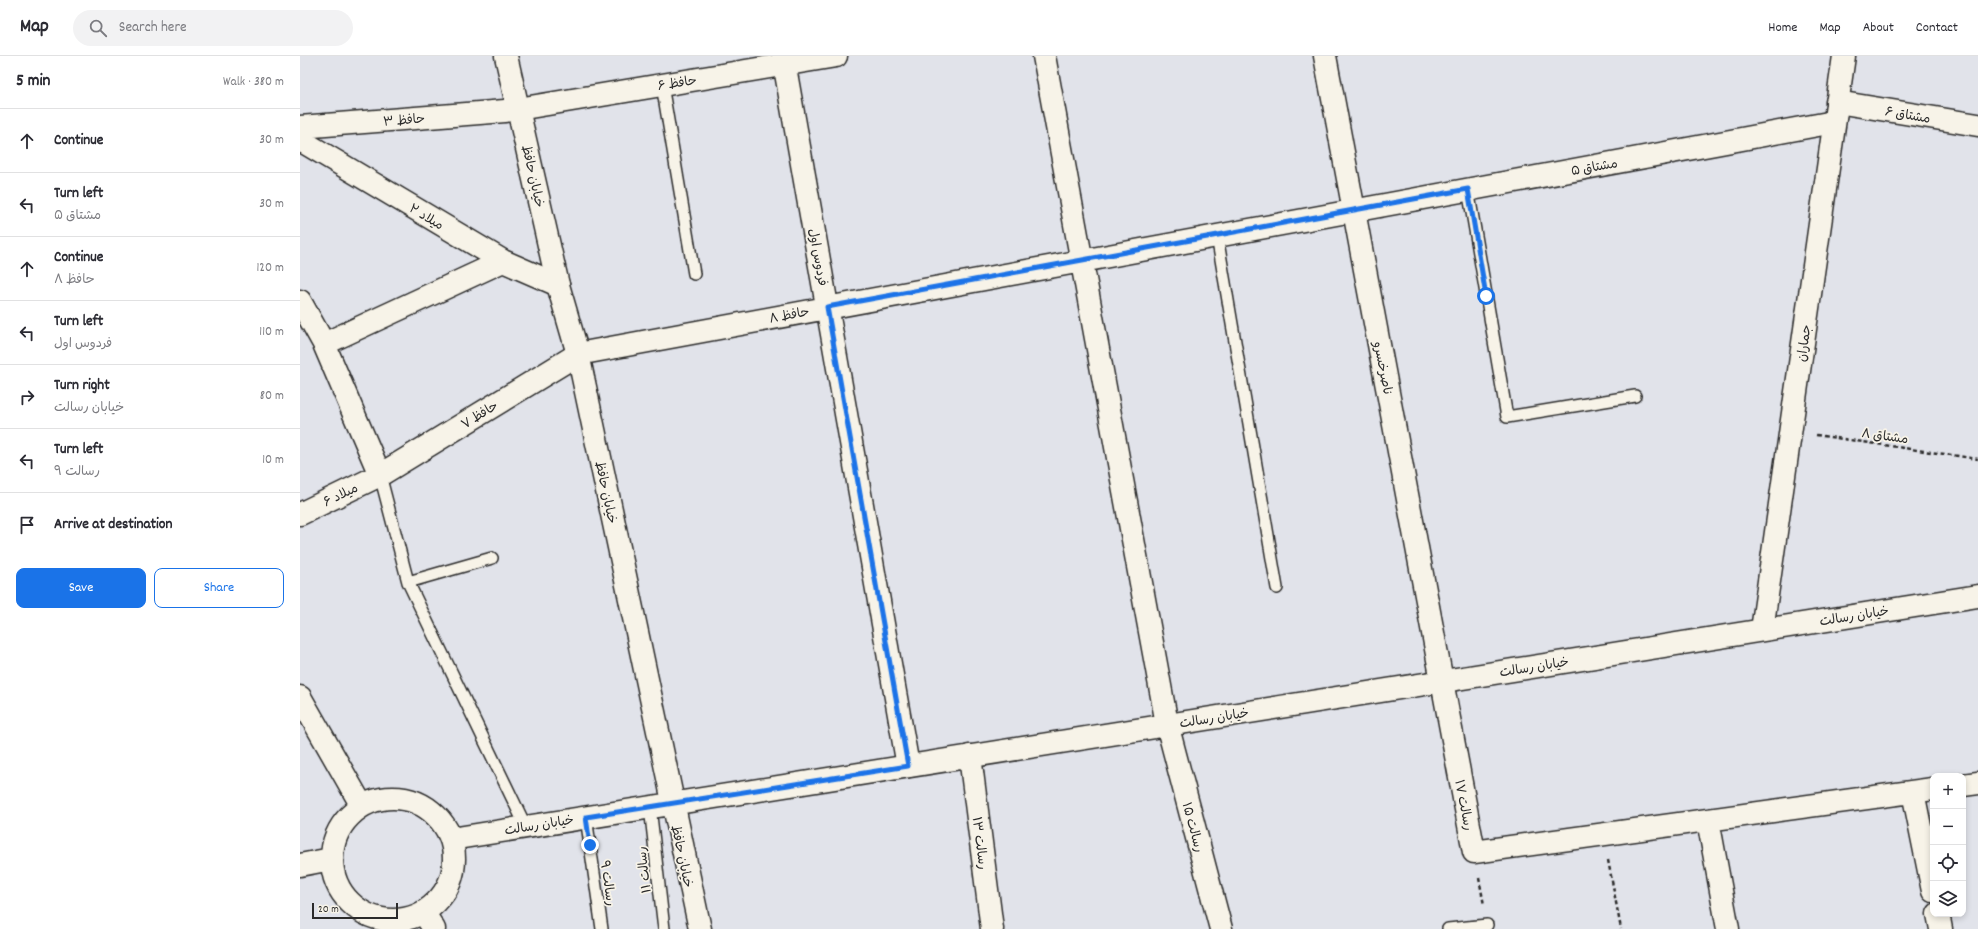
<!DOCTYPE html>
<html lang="en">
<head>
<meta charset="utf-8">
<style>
  body { margin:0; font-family:Dekko,"Playpen Sans Arabic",sans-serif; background:#f2f2f3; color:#2b2b33 }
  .controls { position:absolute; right:12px; bottom:12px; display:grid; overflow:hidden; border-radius:8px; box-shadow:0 2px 6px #0003 }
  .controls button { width:36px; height:36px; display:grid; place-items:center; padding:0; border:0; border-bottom:1px solid #e1e1e2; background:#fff; color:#2b2b33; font:20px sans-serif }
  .scale { position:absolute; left:12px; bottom:10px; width:86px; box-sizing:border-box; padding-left:4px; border:2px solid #2b2b2b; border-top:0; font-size:11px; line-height:14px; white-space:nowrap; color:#2b2b2b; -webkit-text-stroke:3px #f7f3e8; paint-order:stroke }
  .stop { position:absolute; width:12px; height:12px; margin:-9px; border:3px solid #1a73e8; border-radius:50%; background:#fff }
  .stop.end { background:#1a73e8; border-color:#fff; box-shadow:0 1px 4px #0008 }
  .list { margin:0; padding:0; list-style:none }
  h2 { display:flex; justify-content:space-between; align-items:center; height:52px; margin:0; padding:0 16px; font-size:17px }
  h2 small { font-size:13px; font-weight:400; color:#7c7c81 }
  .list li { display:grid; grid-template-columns:26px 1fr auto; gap:12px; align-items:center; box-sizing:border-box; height:64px; padding:0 16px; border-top:1px solid #e1e1e2 }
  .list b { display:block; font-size:15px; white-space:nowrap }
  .list p { margin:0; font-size:13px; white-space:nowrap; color:#7c7c81 }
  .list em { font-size:13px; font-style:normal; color:#7c7c81 }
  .actions { display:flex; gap:8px; padding:12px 16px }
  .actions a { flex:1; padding:9px 0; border:1px solid #1a73e8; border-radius:8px; text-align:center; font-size:14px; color:#1a73e8 }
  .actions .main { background:#1a73e8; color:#fff }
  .icon { flex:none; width:22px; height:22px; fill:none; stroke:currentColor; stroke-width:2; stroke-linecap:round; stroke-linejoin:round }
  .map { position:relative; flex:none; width:1678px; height:873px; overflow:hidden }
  header { display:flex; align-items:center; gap:24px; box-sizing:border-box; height:56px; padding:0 20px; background:#fff; border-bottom:1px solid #e1e1e2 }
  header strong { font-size:19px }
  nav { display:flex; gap:22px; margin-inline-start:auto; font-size:14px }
  .search { width:280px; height:36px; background:#f2f2f3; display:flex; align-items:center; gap:10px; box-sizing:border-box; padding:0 14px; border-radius:22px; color:#7c7c81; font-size:15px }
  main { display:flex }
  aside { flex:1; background:#fff }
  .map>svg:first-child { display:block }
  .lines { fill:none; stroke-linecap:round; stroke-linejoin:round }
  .service-casing { stroke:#2b2b2b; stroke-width:14 }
  .minor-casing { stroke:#2b2b2b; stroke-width:25 }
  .tertiary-casing { stroke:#2b2b2b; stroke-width:25 }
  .path { stroke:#2b2b2b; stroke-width:2.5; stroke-dasharray:4 3; stroke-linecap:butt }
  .service { stroke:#f7f3e8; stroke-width:11 }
  .minor { stroke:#f7f3e8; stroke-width:22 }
  .tertiary { stroke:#f7f3e8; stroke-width:22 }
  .route { stroke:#1a73e8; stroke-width:5 }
  .labels { text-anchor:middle; stroke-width:3.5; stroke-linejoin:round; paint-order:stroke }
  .street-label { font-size:13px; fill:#2b2b2b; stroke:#f7f3e8 }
</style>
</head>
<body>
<header>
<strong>Map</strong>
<div class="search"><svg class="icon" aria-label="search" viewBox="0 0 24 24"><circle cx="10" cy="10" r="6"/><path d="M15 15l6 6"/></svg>Search here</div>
<nav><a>Home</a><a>Map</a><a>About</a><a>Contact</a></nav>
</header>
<main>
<aside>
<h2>5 min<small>Walk · 380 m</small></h2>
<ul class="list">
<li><svg class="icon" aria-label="ahead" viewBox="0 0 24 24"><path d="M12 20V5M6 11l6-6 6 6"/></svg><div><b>Continue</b></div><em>30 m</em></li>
<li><svg class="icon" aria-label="left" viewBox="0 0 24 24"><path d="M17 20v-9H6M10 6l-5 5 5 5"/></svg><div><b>Turn left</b><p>مشتاق ۵</p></div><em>30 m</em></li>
<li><svg class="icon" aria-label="ahead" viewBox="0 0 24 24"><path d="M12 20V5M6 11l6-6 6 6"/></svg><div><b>Continue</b><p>حافظ ۸</p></div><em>120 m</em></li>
<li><svg class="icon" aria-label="left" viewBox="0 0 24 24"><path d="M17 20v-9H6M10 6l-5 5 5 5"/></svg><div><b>Turn left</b><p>فردوس اول</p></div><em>110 m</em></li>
<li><svg class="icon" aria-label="right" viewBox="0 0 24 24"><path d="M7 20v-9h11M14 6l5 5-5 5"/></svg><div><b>Turn right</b><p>خیابان رسالت</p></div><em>80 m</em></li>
<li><svg class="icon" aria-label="left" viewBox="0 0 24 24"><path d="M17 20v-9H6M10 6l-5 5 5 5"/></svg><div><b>Turn left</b><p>رسالت ۹</p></div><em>10 m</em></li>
<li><svg class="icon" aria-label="arrive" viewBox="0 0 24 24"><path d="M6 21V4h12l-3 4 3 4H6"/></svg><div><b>Arrive at destination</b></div></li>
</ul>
<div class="actions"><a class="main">Save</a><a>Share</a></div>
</aside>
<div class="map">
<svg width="1678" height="873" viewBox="0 0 1678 873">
  <rect width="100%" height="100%" fill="#e1e3ea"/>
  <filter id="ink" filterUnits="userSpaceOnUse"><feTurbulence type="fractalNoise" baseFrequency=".025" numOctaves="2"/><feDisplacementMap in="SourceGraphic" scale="8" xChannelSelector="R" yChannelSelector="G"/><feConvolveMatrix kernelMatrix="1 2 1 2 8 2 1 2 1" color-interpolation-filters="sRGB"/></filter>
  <g filter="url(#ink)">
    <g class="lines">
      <g class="service-casing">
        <path id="service" d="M362,29l32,189
          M1168,133l39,228 128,-21
          M917,180l60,352
          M80,419l28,107 118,245
          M108,526l84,-24
          M350,751l14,122
          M286,761l16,112
          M1148,873l39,-4"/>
      </g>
      <g class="minor-casing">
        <path id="minor" d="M483,0l125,710
          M744,0l123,668 54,205
          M1025,0l149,796 459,-63
          M1537,46l141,23
          M218,53l318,-53
          M0,71l205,-16
          M0,84l203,121 55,24
          M0,245l24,43 56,131
          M24,288l179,-83
          M0,458l80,-39 198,-121 1256,-232
          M670,700l22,173
          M1663,729l15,-2
          M1613,736l20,99
          M1408,764l20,109
          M1638,858l3,15"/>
      </g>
      <g class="tertiary-casing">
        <path id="tertiary" d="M206,0l52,229 20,69 122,575
          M1462,574l82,-574
          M0,641l62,109
          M32 803a61 61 0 1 1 122 0a61 61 0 1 1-122 0Z
          M151,783l1527,-243
          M0,809l31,-6
          M124,857l10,16"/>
      </g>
      <path class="path" d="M1516,379l162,24
        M1308,804l13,69
        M1179,822l5,27"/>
      <use href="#service" class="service"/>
      <use href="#minor" class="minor"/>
      <use href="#tertiary" class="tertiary"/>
    </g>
  </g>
  <g class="lines" filter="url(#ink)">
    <path class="route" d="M290,789l-4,-28 322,-51 -81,-459 641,-118 18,107"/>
  </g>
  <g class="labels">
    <g class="street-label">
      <text transform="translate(377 26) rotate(-9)" y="5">حافظ ۶</text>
      <text transform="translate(1608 58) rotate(10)" y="5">مشتاق ۶</text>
      <text transform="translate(104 63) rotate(-5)" y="5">حافظ ۳</text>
      <text transform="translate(1294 110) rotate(-10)" y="5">مشتاق ۵</text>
      <text transform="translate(234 120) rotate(77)" y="5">خیابان حافظ</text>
      <text transform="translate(127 160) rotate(31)" y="5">میلاد ۲</text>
      <text transform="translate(519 201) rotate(80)" y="5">فردوس اول</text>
      <text transform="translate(489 258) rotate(-11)" y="5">حافظ ۸</text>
      <text transform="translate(1503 287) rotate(-82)" y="5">جماران</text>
      <text transform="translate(1084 312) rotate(79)" y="5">ناصرخسرو</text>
      <text transform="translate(179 358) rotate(-32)" y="5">حافظ ۷</text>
      <text transform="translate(1585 379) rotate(8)" y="5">مشتاق ۸</text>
      <text transform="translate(307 436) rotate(78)" y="5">خیابان حافظ</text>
      <text transform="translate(40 438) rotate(-26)" y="5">میلاد ۶</text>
      <text transform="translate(1554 559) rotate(-9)" y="5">خیابان رسالت</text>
      <text transform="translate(1234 610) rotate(-9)" y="5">خیابان رسالت</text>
      <text transform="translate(914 661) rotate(-9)" y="5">خیابان رسالت</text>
      <text transform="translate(1165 749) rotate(79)" y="5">رسالت ۱۷</text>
      <text transform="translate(239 768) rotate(-9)" y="5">خیابان رسالت</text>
      <text transform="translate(894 771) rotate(75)" y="5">رسالت ۱۵</text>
      <text transform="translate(681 787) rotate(83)" y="5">رسالت ۱۳</text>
      <text transform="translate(383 800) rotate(78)" y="5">خیابان حافظ</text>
      <text transform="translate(343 814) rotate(-97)" y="5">رسالت ۱۱</text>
      <text transform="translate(309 827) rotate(82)" y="5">رسالت ۹</text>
    </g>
  </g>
</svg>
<div class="controls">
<button>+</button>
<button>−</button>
<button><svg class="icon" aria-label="locate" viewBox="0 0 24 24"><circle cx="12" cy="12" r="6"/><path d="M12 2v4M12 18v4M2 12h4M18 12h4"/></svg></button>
<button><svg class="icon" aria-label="layers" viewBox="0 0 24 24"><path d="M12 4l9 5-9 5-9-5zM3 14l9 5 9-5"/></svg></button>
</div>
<div class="scale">20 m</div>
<div class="stop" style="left:1186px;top:240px"></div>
<div class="stop end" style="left:290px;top:789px"></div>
</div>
</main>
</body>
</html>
